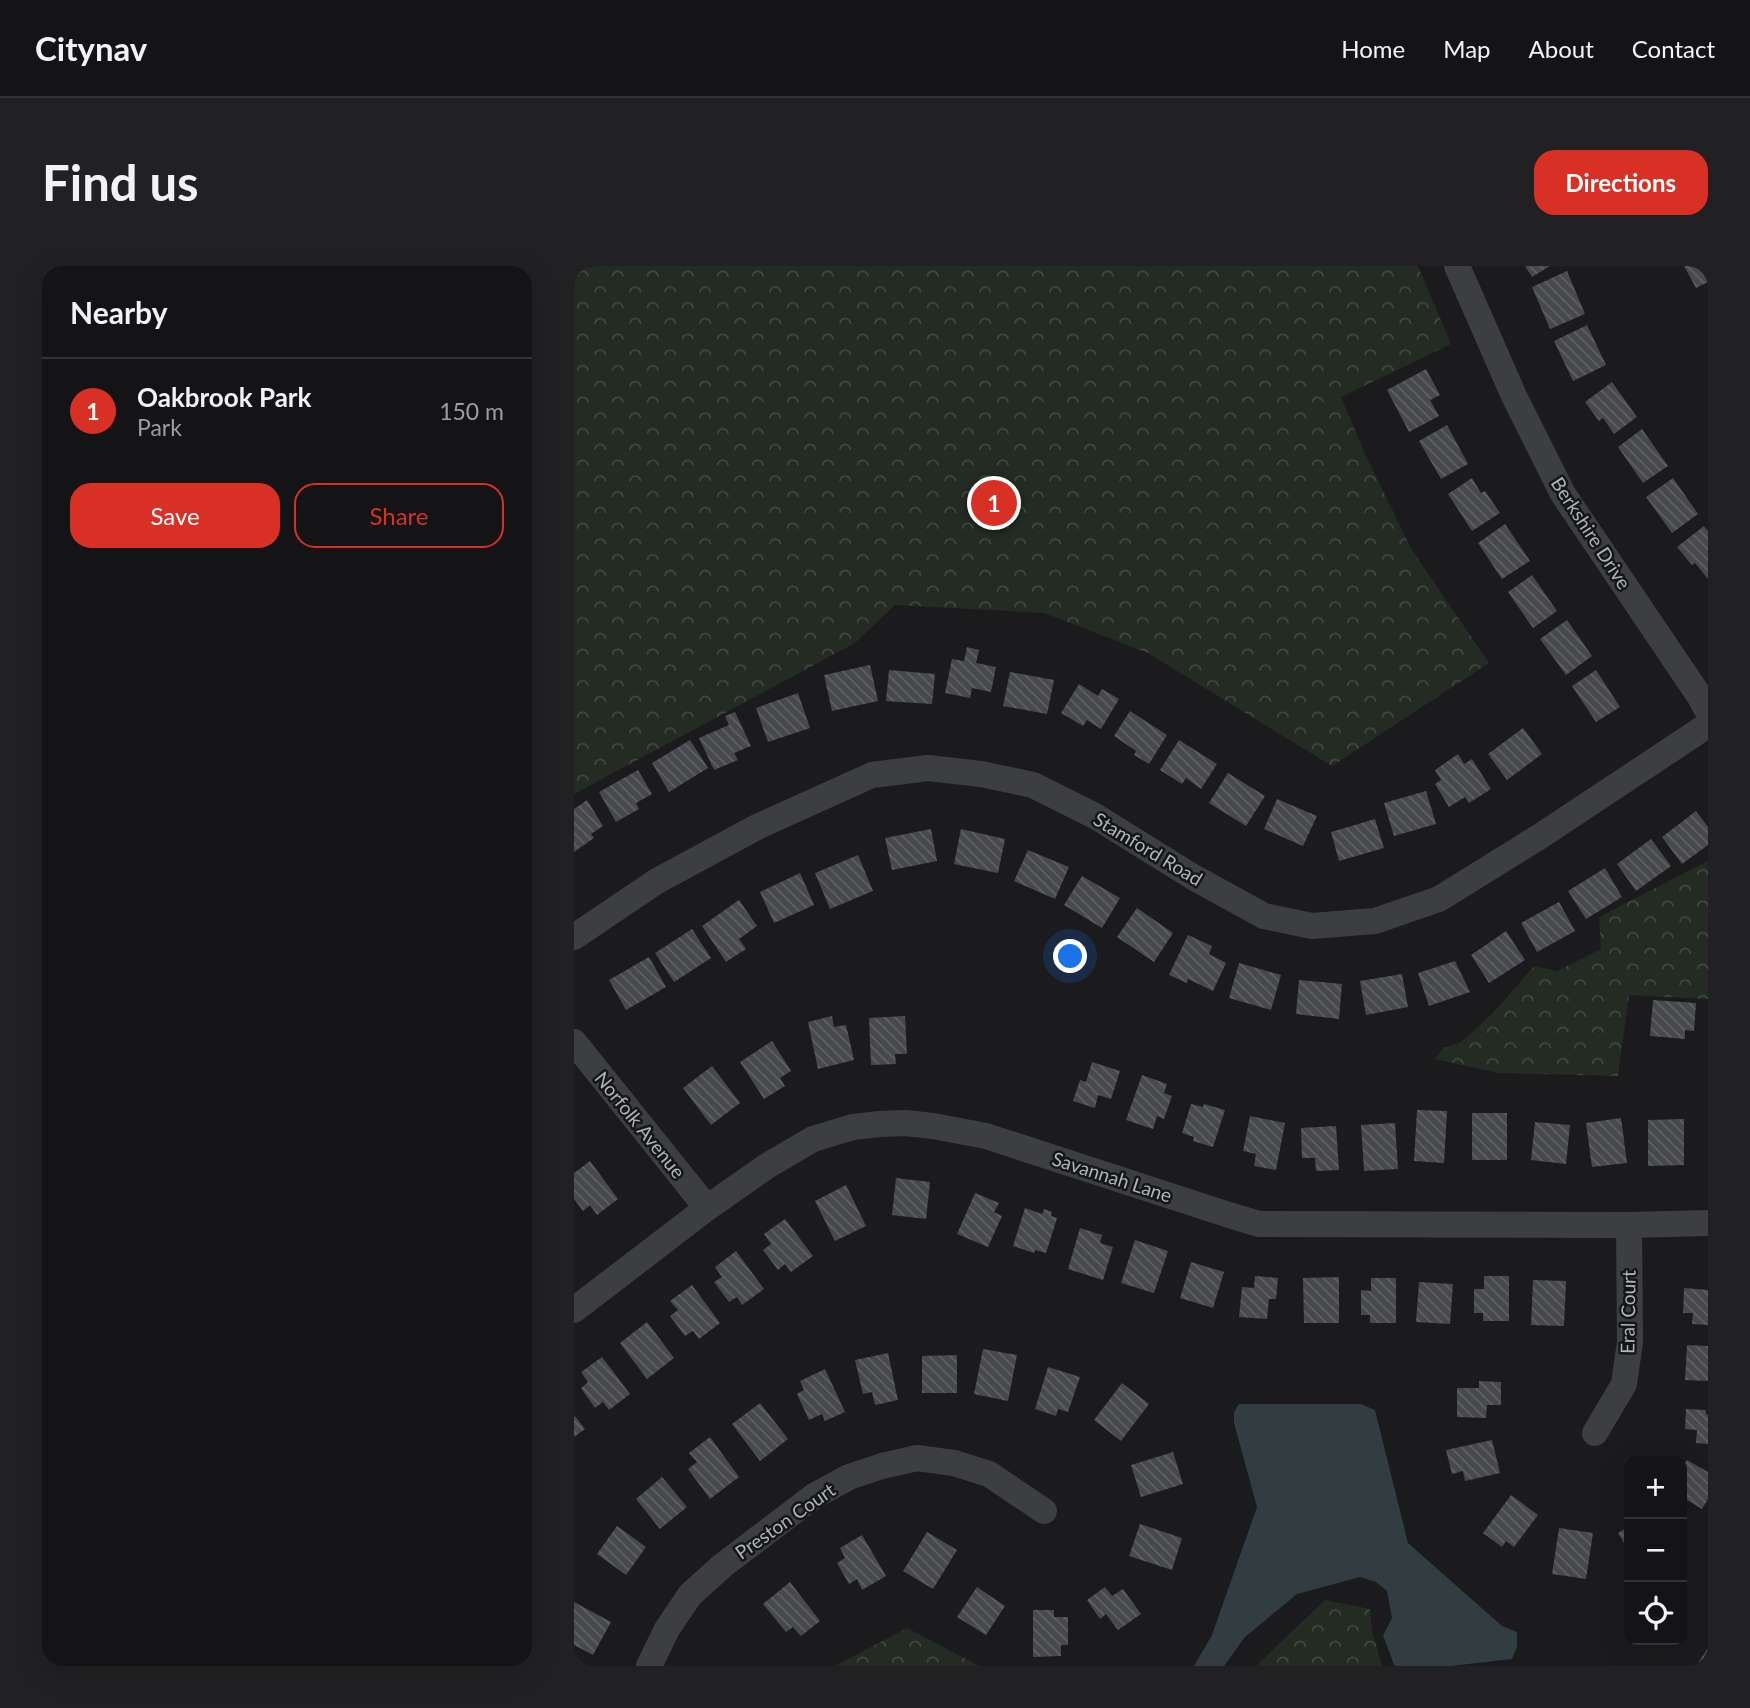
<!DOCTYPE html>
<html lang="en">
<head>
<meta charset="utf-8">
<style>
  body { margin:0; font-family:Lato,sans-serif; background:#212123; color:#f1f3f6 }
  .controls { position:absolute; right:21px; bottom:21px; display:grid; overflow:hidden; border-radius:14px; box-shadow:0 7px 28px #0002 }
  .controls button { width:63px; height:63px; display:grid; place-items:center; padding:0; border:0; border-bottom:2px solid #333335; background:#141416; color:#f1f3f6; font:35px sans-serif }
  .you { position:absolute; left:497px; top:691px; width:24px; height:24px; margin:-18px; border:5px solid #fff; border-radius:50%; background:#1a73e8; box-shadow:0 0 0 10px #1a73e833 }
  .badge { display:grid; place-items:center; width:46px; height:46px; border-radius:50%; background:#d93025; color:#fff; font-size:23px; font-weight:700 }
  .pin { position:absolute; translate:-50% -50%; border:4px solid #fff; box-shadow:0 2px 7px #0006 }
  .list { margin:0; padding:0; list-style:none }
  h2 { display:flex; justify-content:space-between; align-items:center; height:91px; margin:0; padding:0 28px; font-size:30px }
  h2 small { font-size:23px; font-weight:400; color:#9d9ea1 }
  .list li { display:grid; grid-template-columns:46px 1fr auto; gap:21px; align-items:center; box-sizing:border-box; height:105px; padding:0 28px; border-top:2px solid #333335 }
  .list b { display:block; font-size:26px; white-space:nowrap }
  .list p { margin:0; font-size:23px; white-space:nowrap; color:#9d9ea1 }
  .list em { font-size:23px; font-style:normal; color:#9d9ea1 }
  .actions { display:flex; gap:14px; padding:21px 28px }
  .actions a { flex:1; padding:16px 0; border:2px solid #d93025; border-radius:21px; text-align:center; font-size:24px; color:#d93025 }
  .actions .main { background:#d93025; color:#fff }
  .icon { flex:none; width:38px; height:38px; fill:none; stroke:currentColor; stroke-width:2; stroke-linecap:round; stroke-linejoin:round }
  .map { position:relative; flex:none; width:1134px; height:1400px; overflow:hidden; border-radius:21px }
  header { display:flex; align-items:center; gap:42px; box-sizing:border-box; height:98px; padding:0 35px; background:#141416; border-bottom:2px solid #333335 }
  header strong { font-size:33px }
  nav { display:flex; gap:38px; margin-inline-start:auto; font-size:24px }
  .intro { display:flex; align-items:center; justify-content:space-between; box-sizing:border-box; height:168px; padding:0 42px }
  h1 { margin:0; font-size:49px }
  .button { padding:18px 32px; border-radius:21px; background:#d93025; color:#fff; font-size:24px; font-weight:700 }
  main { display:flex; gap:42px; padding:0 42px }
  aside { flex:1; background:#141416; border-radius:21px; box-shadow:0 7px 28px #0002 }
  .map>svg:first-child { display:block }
  .forest { fill:url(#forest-crowns) }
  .water { fill:#313d41 }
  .building { fill:url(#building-back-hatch) }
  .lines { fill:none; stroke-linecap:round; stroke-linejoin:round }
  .minor { stroke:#3c3e42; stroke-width:26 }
  .labels { text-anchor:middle; stroke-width:5; stroke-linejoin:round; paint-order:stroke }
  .street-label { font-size:19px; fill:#aeb5bc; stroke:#161618 }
</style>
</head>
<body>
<header>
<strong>Citynav</strong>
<nav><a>Home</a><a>Map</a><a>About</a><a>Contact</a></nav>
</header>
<div class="intro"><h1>Find us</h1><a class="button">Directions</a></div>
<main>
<aside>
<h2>Nearby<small></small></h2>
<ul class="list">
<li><span class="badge">1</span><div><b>Oakbrook Park</b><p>Park</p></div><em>150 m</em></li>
</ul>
<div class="actions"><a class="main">Save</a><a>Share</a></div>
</aside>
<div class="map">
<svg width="1134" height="1400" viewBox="0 0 1134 1400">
  <defs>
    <pattern id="forest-crowns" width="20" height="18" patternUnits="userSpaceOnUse" patternTransform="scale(1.75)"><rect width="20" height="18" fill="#232b22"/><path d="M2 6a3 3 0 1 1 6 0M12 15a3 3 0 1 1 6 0" fill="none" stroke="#404840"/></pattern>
    <pattern id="building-back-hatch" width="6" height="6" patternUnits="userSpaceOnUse" patternTransform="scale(1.75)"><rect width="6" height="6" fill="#48494d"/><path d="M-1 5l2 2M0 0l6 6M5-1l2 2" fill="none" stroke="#606165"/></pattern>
  </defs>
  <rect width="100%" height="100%" fill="#1b1b1d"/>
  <path class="forest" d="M0,0h844l33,78 -110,53 25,59 46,94 77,113 -157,103 -184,-113 -104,-40 -149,-8 -40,38 -281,151z
    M1134,595v138l-79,-4 -11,81 -120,-3 -63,-14 8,-11 18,-6 31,-28 42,-48 23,5 44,-22 -2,-32z
    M751,1334l45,9 2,21 10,36h-126z
    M333,1362l72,38h-144z"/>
  <path class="water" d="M665,1138h122l14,6 33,133 94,83 15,6v15l-5,12 -61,7h-54l-3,-1 -11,-30 9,-17 -5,-27 -11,-9 -16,-5 -63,17 -52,43 -21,29h-30l18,-31 45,-128 -23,-84v-11z"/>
  <path class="building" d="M951,0h25l-18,11z
    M1110,0h24v16l-12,6z
    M993,5l18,43 -35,15 -18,-42z
    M1013,59l19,40 -33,16 -19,-40z
    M852,103l14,26 -10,5 9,16 -30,16 -22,-42z
    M1038,116l25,35 -23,17 -11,-16 -4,3 -14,-19z
    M873,159l21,39 -27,15 -22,-38z
    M1068,163l26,37 -25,17 -25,-36z
    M898,212l9,15 4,-2 15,22 -28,18 -24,-37z
    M1099,212l25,36 -26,19 -26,-36z
    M931,258l25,37 -28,18 -24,-36z
    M1130,260l4,5v48l-13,-16 -3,2 -15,-18z
    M958,309l25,36 -24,17 -25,-36z
    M993,354l25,36 -26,19 -26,-36z
    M393,381l12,3 -3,13 20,4 -5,25 -19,-4 -2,10 -25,-5 7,-34 12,2z
    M296,399l8,36 -46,10 -8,-36z
    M315,404l46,4 -3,30 -46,-3z
    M1022,404l24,37 -24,15 -24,-36z
    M436,406l44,8 -7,34 -44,-8z
    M505,418l19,12 4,-7 17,10 -18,30 -14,-9 -4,6 -22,-13z
    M224,427l12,35 -42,14 -12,-34z
    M556,445l37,24 -18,29 -15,-9 2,-4 -22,-15z
    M161,446l16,34 -17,7 4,7 -24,10 -15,-32 30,-13 -4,-9z
    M949,462l19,26 -35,26 -19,-26z
    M116,474l18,28 -39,24 -17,-29z
    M605,474l38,24 -16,25 -15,-11 -4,6 -22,-14z
    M884,488l6,10 8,-5 19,30 -22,14 -4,-6 -16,10 -14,-23 6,-4 -6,-10z
    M64,504l14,24 -16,9 3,6 -23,13 -17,-30z
    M654,507l37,23 -19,30 -37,-23z
    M852,525l10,33 -42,12 -10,-33z
    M703,533l40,17 -14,30 -39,-17z
    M13,534l16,26 -12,8 3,4 -20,14v-43z
    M1122,545l12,16v18l-26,19 -20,-27z
    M801,553l9,29 -45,13 -8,-29z
    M357,563l6,32 -45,9 -7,-32z
    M387,563l44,10 -7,34 -44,-9z
    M1077,573l20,27 -35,25 -19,-27z
    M454,584l41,17 -14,32 -41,-18z
    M284,589l15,36 -43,18 -15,-36z
    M1031,602l17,29 -36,22 -18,-28z
    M226,607l14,32 -40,18 -14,-31z
    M508,610l38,22 -18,30 -38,-23z
    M165,634l18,26 -18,13 7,10 -20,13 -24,-36z
    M985,636l16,29 -38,21 -16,-29z
    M563,642l36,25 -19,29 -37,-25z
    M118,663l19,29 -37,24 -19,-29z
    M932,665l19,29 -36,23 -18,-28z
    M614,669l24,11 -3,8 17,9 -13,28 -25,-12 -1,4 -18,-8z
    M75,691l17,30 -40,23 -17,-30z
    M881,695l15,31 -41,14 -11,-33z
    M665,697l42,12 -10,35 -42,-12z
    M828,708l6,33 -42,8 -6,-34z
    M725,714l43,4 -3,35 -43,-5z
    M1079,734l43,3 -2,28 -9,-1v9l-35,-3z
    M258,750l2,11 12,-2 8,35 -36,9 -10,-47z
    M331,750l2,38h-12l1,10 -25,1 -2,-47z
    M198,775l19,30 -11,7 5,8 -21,13 -24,-37z
    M518,796l28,9 -9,28 -13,-4 -3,13 -22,-7 7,-21 6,2z
    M138,800l28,37 -29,22 -28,-37z
    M568,809l25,9 -3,9 8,3 -8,23 -7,-3 -4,13 -27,-9z
    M617,838l12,3 1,-3 21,6 -12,37 -20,-6 1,-4 -12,-4z
    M843,844l30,1 -3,52 -30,-2z
    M898,847h35v47h-35z
    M676,850l35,7 -9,47 -22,-4 2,-12 -13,-3z
    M1047,852l6,45 -35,4 -6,-44z
    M1110,853v46l-36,1v-46z
    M961,856l35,3 -4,39 -35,-4z
    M821,857l3,46 -34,2 -3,-46z
    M762,860l3,44 -23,1 -1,-13h-13l-1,-30z
    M16,895l28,38 -21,16 -7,-10 -7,6 -9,-12v-26z
    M322,912l34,4 -4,37 -34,-4z
    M272,919l20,41 -31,15 -20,-40z
    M401,927l24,10 -5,9 8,4 -14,31 -31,-13z
    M451,942l17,6 2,-5 8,3 -1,4 6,2 -11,35 -11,-3 -1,3 -21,-7z
    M211,953l28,37 -22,16 -6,-8 -7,6 -15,-20 8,-6 -7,-10z
    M506,962l22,7 -2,8 13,4 -10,33 -35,-11z
    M561,974l33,11 -14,42 -33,-10z
    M162,985l28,38 -22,16 -5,-8 -8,5 -15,-20 8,-5 -7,-10z
    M617,996l33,10 -11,36 -33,-10z
    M681,1010l23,2 -2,21h-7l-2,20 -28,-2 3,-30 12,1z
    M910,1010h25v45h-26v-8h-9v-24h10z
    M765,1011v46h-35l-1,-45z
    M797,1012h25v45h-26v-8h-9v-25l10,1z
    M959,1014l33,1 -2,45 -33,-1z
    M845,1016l34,2 -3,40 -34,-2z
    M118,1019l28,38 -21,16 -6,-8 -8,5 -15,-20 8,-6 -8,-9z
    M1110,1022l24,2v35l-16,-1 1,-11h-10z
    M73,1056l27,36 -27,21 -27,-36z
    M1113,1079l21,1v35l-23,-1z
    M409,1083l34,6 -9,46 -34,-7z
    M314,1087l10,47 -23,5 -3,-13 -9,2 -8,-34z
    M383,1089v38h-35v-37z
    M28,1091l28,37 -21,16 -6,-8 -8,6 -14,-20 7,-6 -7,-10z
    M474,1101l32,10 -12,35 -10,-3 -2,7 -21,-7z
    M251,1103l20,43 -20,9 -3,-7 -13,6 -12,-26 7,-4 -4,-9z
    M905,1115l22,1v23h-14l-1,13 -29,-1v-29h22z
    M548,1117l27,21 -28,37 -27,-21z
    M186,1137l28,36 -28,22 -28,-37z
    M1112,1143l20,1v4l2,1v29l-12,-1 1,-13 -12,-1z
    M0,1149l11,14 -11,8z
    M136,1171l29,40 -29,22 -22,-30 9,-7 -8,-9z
    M918,1174l8,33 -35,8 -2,-10 -11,3 -6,-24z
    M599,1186l10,32 -42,13 -10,-32z
    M1113,1194l21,12v27l-6,10 -20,-12v-29z
    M88,1211l25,30 -27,22 -24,-30z
    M937,1229l27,20 -24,32 -8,-6 -4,6 -19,-14z
    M566,1258l42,14 -10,32 -43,-14z
    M43,1260l29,21 -20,28 -29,-21z
    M1055,1260v26l-11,-19z
    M985,1262l34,5 -7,46 -34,-5z
    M353,1266l30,18 -24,39 -30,-18z
    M288,1269l24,41 -24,14 -5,-11 -8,5 -12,-21 8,-5 -5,-10z
    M216,1316l30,39 -19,15 -8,-9 -7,5 -23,-28z
    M403,1321l28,19 -19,29 -29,-18z
    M531,1321l7,9 11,-7 18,25 -23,16 -12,-16 -6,5 -13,-19z
    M0,1336l37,20 -18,33 -19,-10z
    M459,1344h21v7h14v28h-7v11l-28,1z
    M1134,1382v18h-12z"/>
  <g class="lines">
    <path class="minor" d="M883,0l57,130 49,98 137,203 8,15
      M0,671l83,-56 102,-55 113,-51 56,-7 53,6 52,11 62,31 98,61 71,39 48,10 63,-5 64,-22 100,-62 169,-112
      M0,776l133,166
      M0,1044l133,-102 60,-42 46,-27 40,-12 27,-3 25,-1 28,3 53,10 243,79 30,9 370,1 79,-2
      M1021,1167l29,-49 6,-42 -1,-117
      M75,1400l18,-37 23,-34 32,-29 92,-70 35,-19 33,-11 35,-8 37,5 35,11 55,37"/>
  </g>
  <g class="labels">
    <g class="street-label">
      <text transform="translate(1017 267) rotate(57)" y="7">Berkshire Drive</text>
      <text transform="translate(574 583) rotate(31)" y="7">Stamford Road</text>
      <text transform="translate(66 859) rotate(51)" y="7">Norfolk Avenue</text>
      <text transform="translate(538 911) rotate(18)" y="7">Savannah Lane</text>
      <text transform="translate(1054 1046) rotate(-89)" y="7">Eral Court</text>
      <text transform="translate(211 1255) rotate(-35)" y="7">Preston Court</text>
    </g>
  </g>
</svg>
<div class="controls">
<button>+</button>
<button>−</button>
<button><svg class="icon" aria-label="locate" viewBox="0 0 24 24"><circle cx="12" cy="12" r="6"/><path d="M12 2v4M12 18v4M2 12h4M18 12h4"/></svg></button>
</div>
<div class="you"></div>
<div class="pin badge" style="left:420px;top:237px">1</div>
</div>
</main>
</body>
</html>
